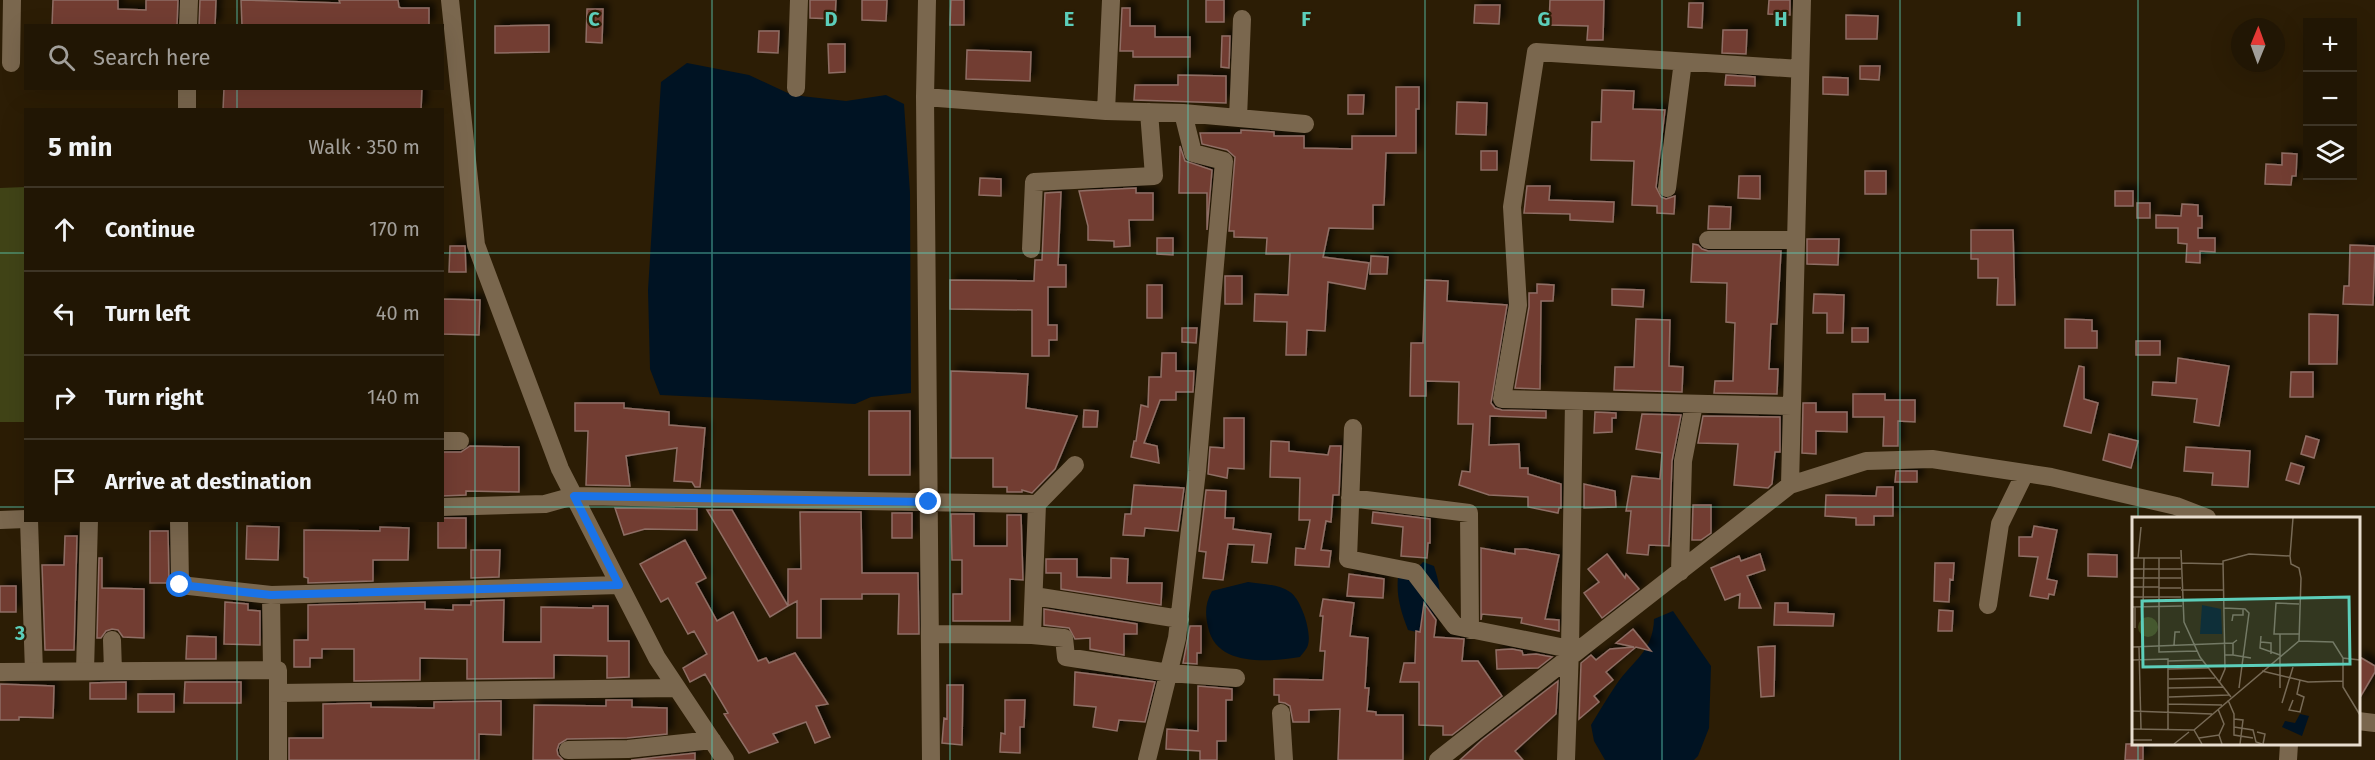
<!DOCTYPE html>
<html lang="en">
<head>
<meta charset="utf-8">
<style>
  body { margin:0; font-family:"Fira Sans",sans-serif; background:#2d2313; color:#f1f3f6 }
  .controls { position:absolute; right:18px; top:18px; display:grid; overflow:hidden; border-radius:0px; box-shadow:0 6px 24px #0002 }
  .controls button { width:54px; height:54px; display:grid; place-items:center; padding:0; border:0; border-bottom:2px solid #3e3526; background:#211604; color:#f1f3f6; font:30px sans-serif }
  .compass { position:absolute; left:2231px; top:18px; width:54px; height:54px; border-radius:50%; background:#211604; box-shadow:0 6px 24px #0002; rotate:1deg }
  .stop { position:absolute; width:18px; height:18px; margin:-14px; border:4px solid #1a73e8; border-radius:50%; background:#fff }
  .stop.end { background:#1a73e8; border-color:#fff; box-shadow:0 2px 6px #0008 }
  .list { margin:0; padding:0; list-style:none }
  h2 { display:flex; justify-content:space-between; align-items:center; height:78px; margin:0; padding:0 24px; font-size:26px }
  h2 small { font-size:20px; font-weight:400; color:#a29f9a }
  .list li { display:grid; grid-template-columns:39px 1fr auto; gap:18px; align-items:center; box-sizing:border-box; height:84px; padding:0 24px; border-top:2px solid #3e3526 }
  .list b { display:block; font-size:22px; white-space:nowrap }
  .list em { font-size:20px; font-style:normal; color:#a29f9a }
  .icon { flex:none; width:33px; height:33px; fill:none; stroke:currentColor; stroke-width:2; stroke-linecap:round; stroke-linejoin:round }
  .map { position:relative; flex:none; width:2375px; height:760px; overflow:hidden }
  .search { position:absolute; background:#211604; box-shadow:0 6px 24px #0002; left:24px; top:24px; width:420px; height:66px; display:flex; align-items:center; gap:15px; box-sizing:border-box; padding:0 21px; border-radius:0px; color:#a29f9a; font-size:22px }
  .panel { position:absolute; background:#211604; box-shadow:0 6px 24px #0002; left:24px; top:108px; width:420px; height:414px; border-radius:0px }
  .map>svg:first-child { display:block }
  .green { fill:#414417 }
  .water { fill:#001323 }
  .building { fill:#723e31; stroke:#8f6e65; stroke-width:1.5; filter:url(#shadow) }
  .lines { fill:none; stroke-linecap:round; stroke-linejoin:round }
  .minor { stroke:#7a674e; stroke-width:18 }
  .route { stroke:#1a73e8; stroke-width:8 }
  .grid { fill:none; stroke:#5cceba; stroke-width:1.5; stroke-opacity:0.55 }
  .inset-road { fill:none; stroke:#776a56; stroke-width:1.5 }
  .view { fill:#5cceba; fill-opacity:0.15; stroke:#5cceba; stroke-width:3 }
  .inset-edge { fill:none; stroke:#e8ddcf; stroke-width:3 }
  .grid-label { font-size:20px; text-anchor:middle; font-weight:bold; fill:#5cceba; stroke:#2c1d05; stroke-width:4.5; stroke-linejoin:round; paint-order:stroke }
</style>
</head>
<body>
<div class="map">
<svg width="2375" height="760" viewBox="0 0 2375 760">
  <defs>
    <filter id="shadow"><feDropShadow dx="5.5" dy="-5.5" stdDeviation="3" flood-color="#0009"/></filter>
  </defs>
  <rect width="100%" height="100%" fill="#2c1d05"/>
  <path class="green" d="M25,187v235h-25v-234z"/>
  <path class="water" d="M687,63l62,12 43,20 54,6 40,-6 18,9 6,89 1,200 -40,4 -16,7 -195,-9 -10,-26 -2,-79 13,-208z
    M1423,562l11,4c10,31 8,41 -13,67l-13,-3c-8,-21 -13,-37 -9,-60l15,2z
    M1248,582c13,2 30,2 42,10 11,7 22,40 18,53 -1,4 -6,9 -8,12 -31,5 -84,10 -92,-30 -3,-13 -3,-24 4,-36z
    M1673,611l38,55 -2,62 -11,28 -4,4h-89l-11,-19 -3,-16c8,-13 16,-27 25,-40 17,-25 37,-33 38,-66z"/>
  <path class="building" d="M53,0h65v9l28,1v-10h32l-1,26h-125z
    M200,0h16l-1,26h-16z
    M241,0l99,3 -1,-3h59l1,7 2,1h28v18h-187z
    M810,0h26l-1,19 -25,-1z
    M862,0h25l-1,21 -24,-1z
    M951,0h13v25h-14z
    M1206,0h18v22h-18z
    M1550,0h54l-1,40h-16l1,-14 -39,-1z
    M1769,0h21v15l-22,-1z
    M1689,3h14l-1,25 -14,-1z
    M1475,5h25l-1,19 -25,-1z
    M1122,8h8v18h25v11h35v20h-57v-6h-13z
    M587,9h16l-1,34 -16,-1z
    M1846,15l32,1 -1,23h-31z
    M549,25v27l-54,1v-27z
    M1723,30h24l-1,24 -24,-1z
    M759,31h20l-1,22 -20,-1z
    M1222,36h8l-1,32 -8,-1z
    M828,44h17v28l-16,1z
    M967,50l64,2 -1,29 -64,-2z
    M1860,66h20l-1,14 -19,-1z
    M1178,75l48,1v27l-92,-3 1,-15h43z
    M1726,75l29,2v9l-30,-1z
    M1823,77l25,1v17l-25,-1z
    M1396,87h23v22h-3v44h-30l-2,52h-11v24l-44,-1 -6,29 46,6 -4,26 -37,-7 -3,49 -18,-1 -1,25h-20l1,-33 -33,-1 1,-27 33,1 2,-41h-24l1,-16 -33,-1v-6h-5l6,-74 -8,-7 -25,-6 -2,-11h41v-3l33,2v4h30v12l48,1v-13h44z
    M224,88h198l-1,22h-198z
    M1602,90l32,1 -1,18 32,1 -9,77 5,10 5,2 9,-3 -1,18 -17,-1v-7l-25,-1 2,-44 -43,-1 1,-38h9z
    M1348,95h16l-1,19h-15z
    M1457,102l30,1 -1,32 -30,-1z
    M1180,146l5,15 27,9 -5,60v-37h-28z
    M1481,151h16v19h-16z
    M2282,153l15,1 -1,22h-4l-1,9 -26,-1 1,-20 16,1z
    M1865,171h21v23h-21z
    M1739,176h21v23l-22,-1z
    M980,178l21,1v17l-22,-1z
    M1527,186h23l-1,14 65,2 -1,20 -43,-2v-6l-46,-1z
    M1136,188v5h17v27h-24l1,26 -16,1v-6l-26,-1v-14l-9,-35z
    M2115,191h18v15h-18z
    M1061,192l-3,73h8v22h-18v38h9v15h-8v16h-17v-46l-82,-1v-29l84,1 1,-21h7l3,-67z
    M2137,203h13v15h-13z
    M2182,204l16,1v11h4v12h-4v10h17v14l-15,-1v12l-14,-1 1,-18 -9,-1v-15h-22v-13l25,1z
    M1709,206l22,1 -1,22h-22z
    M1971,230h42l2,75h-18l1,-27h-20v-19h-7z
    M1157,238h16v17l-16,-1z
    M1807,239h32l-1,26 -31,-1z
    M1693,244l5,1 4,4 6,2h73l-4,73h-6l-2,45h9l-1,25 -63,-1 1,-12h18l2,-58 -9,-1 1,-39 -36,-1z
    M2350,245l25,1 -2,59 -30,-1 1,-18h5z
    M450,246h15l1,26h-17z
    M1371,256l17,1 -1,17h-17z
    M1225,276h17v28h-17z
    M1425,280l23,1 -1,20 60,4 -16,98 4,5 7,2 44,1v7l-56,-2 -1,29 30,-1 1,24h8v6l33,10v24h-2l-1,5 -30,-6v-10l-39,-2 -30,-10 3,-14 8,1 3,-48h-15l1,-42 -33,-1v15h-16l1,-53h12z
    M1537,284l17,1 -1,16h-12l-1,88 -25,-1 14,-81v-14h8z
    M1147,285h15v33h-15z
    M1612,289l32,1 -1,17 -31,-2z
    M1814,294l30,1 -1,38h-16v-20h-14z
    M442,299l38,1 -1,35 -37,-1z
    M2309,314l29,1 -1,49h-28z
    M1636,319l34,1 -1,46 14,1 -1,25 -68,-2 1,-23h19z
    M2065,319l27,1v11h5v17h-32z
    M1182,328h15l-1,15 -14,-1z
    M1852,328h16v14h-16z
    M2136,341h24v14h-24z
    M1162,353h14v18h18l-1,21h-17v8h-16l-16,43 13,3 2,17 -28,-6 3,-16h2l5,-36 7,2 1,-30h12z
    M2178,358l51,8 -10,60 -25,-4 3,-23 -45,-4 1,-13 23,1z
    M2079,366l5,1v32l14,4 -7,30 -27,-7z
    M951,371l77,3 -2,34 51,8 -22,53 -23,24 -10,-3v2h-15v-5h-14v-29h-42z
    M2291,372h22v25h-23z
    M1853,394h32v6h30v22l-17,-1v25h-15l1,-29h-31z
    M575,403h49v5l45,4v13l36,3 -5,59h-5l-3,-5 -18,-1 3,-33 -51,8 4,30 -44,-1 2,-54h-13z
    M1803,403h13v9h31v20l-31,-1v23l-14,-1z
    M1084,410l14,1 -1,16h-14z
    M869,411h41v64h-41z
    M1595,412l21,1v5h-4v14l-18,1z
    M1642,414l39,1 -9,46 -3,85 -20,-1 -1,10 -21,-2 4,-42h-5l6,-35 28,3 2,-26 -26,-4z
    M1703,416l77,1v35h-5l-3,32 -4,4 -34,-3 4,-41 -40,-1z
    M1224,418h20v51l-16,-1 -1,10 -19,-4 2,-27 14,1z
    M2109,434l29,7 -7,27 -28,-8z
    M2306,436l13,4 -5,18 -13,-4z
    M1271,441l18,1v9l39,4 2,-9h11l-2,49h-6l-2,27 -5,-1 -5,29 10,1 -2,16 -34,-2 1,-17 9,1 5,-29h-11l1,-42 -30,-1z
    M470,446l49,1v45l-53,-1v4l-24,1v-44h19z
    M2186,447l64,4 -2,36 -36,-2 1,-12 -29,-2z
    M2291,463l13,4 -5,17 -13,-4z
    M1896,471h21v11h-22z
    M1584,484l31,7 1,16 -32,1z
    M1134,485l50,3 -6,43 -33,-3 -1,8 -21,-1 2,-21h6z
    M1877,487h16v29h-19v9h-18v-7l-31,-2 1,-21 50,1z
    M1206,490l20,1 -1,27h9l-1,11 38,5 -4,29 -15,-1 2,-17 -26,-1 -5,36 -20,-2 3,-26 -7,-1z
    M1693,505h18v28l-10,7h-9z
    M615,508l82,1v21l-52,-1 -21,6z
    M707,510h25l56,96 -18,11z
    M800,512h61l1,61h56l1,61h-21l1,-40h-37v5h-41v39h-24v-37l-9,5v-37h13z
    M1373,512l57,7v24h-2l-1,15 -26,-2 2,-29 -31,-4z
    M892,513h20v25h-20z
    M951,514h23v32h33v-31h14l2,65 -13,-1v42h-57v-27h9v-34h-10z
    M442,518h24v30h-28v-28h4z
    M247,526l32,1 -1,33 -32,-1z
    M2034,526l23,4 -10,49 10,2 -3,14 -5,-1 -1,5 -18,-3 8,-39 -19,-1v-19h13z
    M380,527l29,1 -1,32h-35v21l-65,2v-5l-4,-1v-47l76,1z
    M150,531h18l1,52h-19z
    M65,536h12l-3,114h-29l-3,-85h22z
    M685,540l21,38 -10,5 21,38 16,-9 25,49 8,-3 3,5 26,-10 33,51 -12,2 14,31 -15,6 -9,-21 -33,12 5,8 -29,11 -25,-39 4,-1 -23,-39 -15,8 -7,-14 24,-14 -13,-23 -6,3 -20,-36 -7,4 -21,-38z
    M1481,548l34,6v-5h10l34,6 -14,64 14,1v11l-38,-8 1,-5 -40,-4 -1,6z
    M471,550h29l-1,27 -28,1z
    M1607,554l18,24 1,-4 13,15 -37,29 -18,-25 15,-11 -11,-13z
    M1760,554l5,16 -18,6 14,32h-22l1,-14 -15,6 -14,-32 28,-12 2,5z
    M2088,554l29,1v22l-29,-1z
    M99,558h3v30l42,1v49l-21,-1 -5,-7 -6,-1 -6,2 -5,7h-4z
    M1111,558l17,1 -1,24h35l-1,22 -100,-16v-16h-15v-14h31v18l34,1z
    M1935,563h19l-1,17 -3,-1 -1,23 -15,-1z
    M1349,574l35,5 -1,19 -36,-2z
    M0,586h16v26h-16z
    M1323,599l31,4 -4,33 18,2 -3,50h4l-2,23 9,1v3h27v45h-65l2,-51 -31,1v12h-16l-3,-16 -5,-3 -6,-1v-7h-5v-16l49,1 2,-29h-5l3,-35h-3z
    M504,600l-1,42h38v-35l52,1v-2h15v35h21v36l-22,1v-22l-53,-1v23l-87,1v-20l-47,-1v22l-66,1v-32h-32v9h-12v9h-16v-27h14v-35l117,-3v7l28,1v-5h18v-4z
    M225,602l23,2v6l12,1v34l-36,-1z
    M1424,603l12,17 -2,17 30,2 -2,22h16l24,35 -50,39h-9v-9l-24,-1v-43h-19l4,-19h11l1,-32 4,1z
    M1775,603h13v9l46,2 -1,12 -59,-1z
    M1044,609l93,15v10h-13v21l-34,-6v-11l-15,1 -6,-11 -25,-3z
    M1939,610l14,1 -1,20h-14z
    M1190,626h11v27h-4v11l-14,-1z
    M1633,629l18,22 -15,-4 -30,25 7,8 -19,16 5,6 -20,17 2,-56 10,-8 5,5 14,-11 24,-2 -18,-4z
    M187,636l29,1v22h-30z
    M1775,646l-1,50 -13,1 -3,-50z
    M1512,649l10,2 1,4 13,-1 16,3 -14,11 -41,1 -1,-19z
    M2358,656l17,10v6l-17,29z
    M1075,672l80,10 -10,40 -26,-2 -2,11 -24,-4 3,-20 -22,-2z
    M1558,681l-2,33 -41,37 8,9h-63l22,-20z
    M126,682v17h-36v-16z
    M185,682h56v21h-57z
    M0,684l54,2 -1,32 -34,-1v3h-19z
    M947,685h16l-1,60 -20,-2 2,-25 3,1z
    M1198,686l34,3v11h-6v41h-9v19h-17v-9l-34,-2 1,-20 31,2z
    M138,694h36v18h-36z
    M606,700h26v7l35,1v26l-40,4 -60,1 -8,5 -2,6 1,5 5,5h-30l1,-55 72,1z
    M1005,700h20l-1,27h-4v26l-20,-1 1,-19 4,1z
    M501,701v34l-22,-1v26h-190v-22h34v-34l48,-1v4l63,1v-6z
    M2126,744h17v16h-18z
    M695,753v7h-64z"/>
  <g class="lines">
    <path class="minor" d="M450,0l26,245 84,224 97,189 68,102
      M927,0l-2,97 6,663
      M188,26l1,-26
      M11,63l1,-63
      M796,88l3,-88
      M925,97l181,14 77,2 10,40 31,8 -27,310 -20,167 -30,122
      M187,110v-22
      M1106,111l5,-111
      M1183,113l122,11
      M1238,118l4,-99
      M1667,188l15,-119
      M1708,240h88
      M1031,249l3,-67 120,-6 -5,-64
      M1792,406l-290,-7 16,-94 -6,-98 24,-155 264,17
      M1353,428l-5,131 66,13 41,54 115,23
      M442,441h18
      M1790,485l12,-485
      M1350,498l119,15 1,117
      M442,507l103,-3 29,-8 463,8 38,-39
      M0,520l26,-1
      M29,520l5,152
      M179,520l1,65 91,10 348,-10
      M1680,572l3,-111 11,-57
      M271,595l1,75
      M1034,596l146,23
      M1988,605l12,-81 25,-51
      M930,634l102,1 5,-131
      M1032,635l32,3 2,19 103,16 67,5
      M112,640l1,31
      M85,671l4,-151
      M0,672l278,-2v90
      M278,693l399,-5
      M1281,713l3,47
      M2358,721l17,2
      M568,750l60,-1 84,-9
      M1438,760l352,-275 76,-24 66,-2 119,18 125,29 31,12
      M1566,760l4,-111 4,-248
      M2288,760l1,-16"/>
  </g>
  <g class="lines">
    <path class="route" d="M180,585l91,10 348,-10 -45,-89 355,6"/>
  </g>
  <path class="grid" d="M237,0v26M475,0v760M712,0v760M950,0v760M1188,0v760M1425,0v760M1662,0v760M1900,0v760M2138,0v518M237,88v22M0,253h26M442,253h1933M0,507h26M442,507h1933M237,520v240M2138,744v16"/>
  <g transform="translate(2132 517)">
    <rect width="228" height="228" fill="#2c1d05"/>
    <path d="M6 110a10 10 0 1 1 20 0a10 10 0 1 1-20 0Z" fill="#414417"/>
    <path d="M70,88l19,4 1,25h-22zM168,197l9,2 -7,20 -20,-9 3,-6 10,2z" fill="#001323"/>
    <path class="inset-road" d="M49,33l3,72 16,35 31,40M158,39l1,8 8,4 2,10 -2,63M0,41h48M6,41l3,-31M27,41v94l38,-1M49,46l42,1M0,52h49M0,61h49M0,70h27M27,71h22M49,73h42M0,80h49M0,90l50,-1M3,90v21M11,90l1,-49M92,91l21,1 4,4 -10,75M100,104l1,-6h10v-6M167,117h-25l2,-31 23,1M129,119l-1,12 20,7M129,125l10,1v11M42,128l1,-13h5M0,130l101,-4 4,-3M7,130l2,82M92,138h9v-12M101,138l18,3M211,141v29l17,28M0,143l36,-1v70M36,144l34,-1M36,152l40,-1M130,154l46,11 35,-1M37,162l46,-1M87,166l6,-14 -2,-108 26,-7 41,2 3,-38M36,171l55,-1M148,171v-54M37,180l60,-2M96,183l6,14v21l19,3M161,183l-4,10 11,2 4,-15 -7,-3 3,-14M150,186l11,-36M36,187l54,1M86,192l6,15 -5,11M0,194l80,3M102,202l9,1 -3,24M102,210l19,3 3,12 6,2M0,212l62,1 8,14M62,213l105,-89 34,1 10,16 17,2M125,215l8,2 -2,10M67,221l20,-3 3,9M0,223h20M42,227l15,-12"/>
    <path class="view" d="M217,80l1,67 -207,3 -1,-66z"/>
    <rect width="228" height="228" class="inset-edge"/>
  </g>
  <g class="grid-label">
    <text x="594" y="26">C</text>
    <text x="831" y="26">D</text>
    <text x="1069" y="26">E</text>
    <text x="1306" y="26">F</text>
    <text x="1544" y="26">G</text>
    <text x="1781" y="26">H</text>
    <text x="2019" y="26">I</text>
    <text x="20" y="640">3</text>
  </g>
</svg>
<div class="controls">
<button>+</button>
<button>−</button>
<button><svg class="icon" aria-label="layers" viewBox="0 0 24 24"><path d="M12 4l9 5-9 5-9-5zM3 14l9 5 9-5"/></svg></button>
</div>
<svg class="compass" viewBox="-18 -18 36 36"><path d="M0-13l5 13h-10z" fill="#e53935"/><path d="M0 13l5-13h-10z" fill="#a29f9a"/></svg>
<div class="stop" style="left:180px;top:585px"></div>
<div class="stop end" style="left:929px;top:502px"></div>
<div class="search"><svg class="icon" aria-label="search" viewBox="0 0 24 24"><circle cx="10" cy="10" r="6"/><path d="M15 15l6 6"/></svg>Search here</div>
<section class="panel">
<h2>5 min<small>Walk · 350 m</small></h2>
<ul class="list">
<li><svg class="icon" aria-label="ahead" viewBox="0 0 24 24"><path d="M12 20V5M6 11l6-6 6 6"/></svg><div><b>Continue</b></div><em>170 m</em></li>
<li><svg class="icon" aria-label="left" viewBox="0 0 24 24"><path d="M17 20v-9H6M10 6l-5 5 5 5"/></svg><div><b>Turn left</b></div><em>40 m</em></li>
<li><svg class="icon" aria-label="right" viewBox="0 0 24 24"><path d="M7 20v-9h11M14 6l5 5-5 5"/></svg><div><b>Turn right</b></div><em>140 m</em></li>
<li><svg class="icon" aria-label="arrive" viewBox="0 0 24 24"><path d="M6 21V4h12l-3 4 3 4H6"/></svg><div><b>Arrive at destination</b></div></li>
</ul>
</section>
</div>
</body>
</html>
